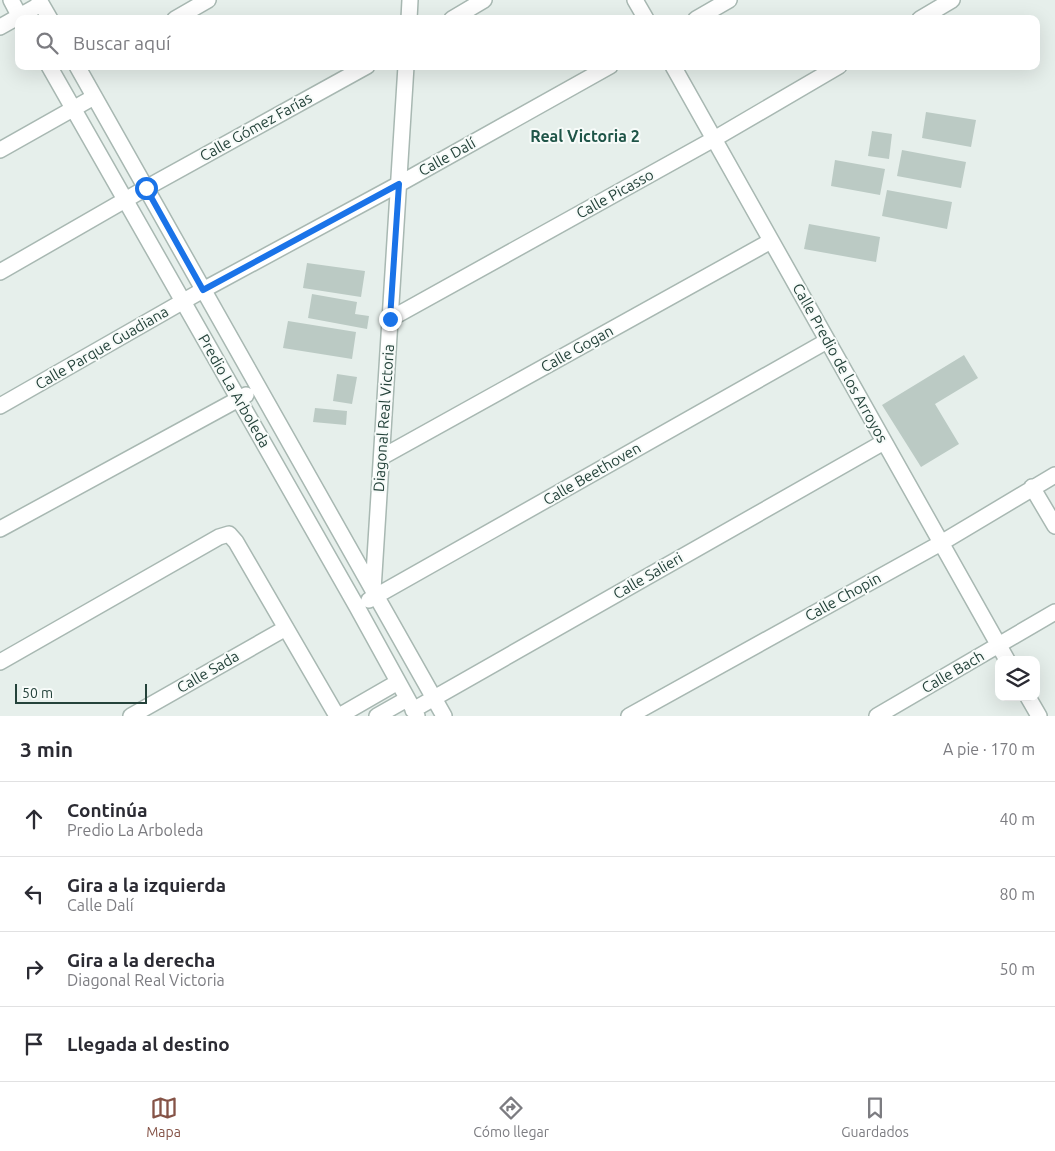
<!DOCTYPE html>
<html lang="es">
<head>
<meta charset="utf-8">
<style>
  body { margin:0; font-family:Ubuntu,sans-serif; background:#f7f7f7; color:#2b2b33 }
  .controls { position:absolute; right:15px; bottom:15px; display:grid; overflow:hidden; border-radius:10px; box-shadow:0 5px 20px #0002 }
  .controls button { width:45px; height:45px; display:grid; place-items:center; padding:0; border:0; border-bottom:1px solid #e1e1e2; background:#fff; color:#2b2b33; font:25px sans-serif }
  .scale { position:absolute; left:15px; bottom:12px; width:132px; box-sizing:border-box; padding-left:5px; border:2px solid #24423a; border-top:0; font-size:14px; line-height:18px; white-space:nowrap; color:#24423a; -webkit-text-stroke:4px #f7fbf9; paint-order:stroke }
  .stop { position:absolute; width:15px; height:15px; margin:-11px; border:4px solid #1a73e8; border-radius:50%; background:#fff }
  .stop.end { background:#1a73e8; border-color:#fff; box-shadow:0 1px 5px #0008 }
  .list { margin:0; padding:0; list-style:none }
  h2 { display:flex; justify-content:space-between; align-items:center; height:65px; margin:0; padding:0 20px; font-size:21px }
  h2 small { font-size:16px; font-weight:400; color:#7c7c81 }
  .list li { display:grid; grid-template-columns:32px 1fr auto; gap:15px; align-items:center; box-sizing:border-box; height:75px; padding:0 20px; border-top:1px solid #e1e1e2 }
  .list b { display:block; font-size:19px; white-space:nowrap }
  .list p { margin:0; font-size:16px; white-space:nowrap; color:#7c7c81 }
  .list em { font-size:16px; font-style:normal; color:#7c7c81 }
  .icon { flex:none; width:28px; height:28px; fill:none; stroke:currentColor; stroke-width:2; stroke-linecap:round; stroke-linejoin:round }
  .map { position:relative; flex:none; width:1055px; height:716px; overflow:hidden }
  .search { position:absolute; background:#fff; box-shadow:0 5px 20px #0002; left:15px; right:15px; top:15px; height:55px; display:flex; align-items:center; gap:12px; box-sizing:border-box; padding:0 18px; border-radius:10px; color:#7c7c81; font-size:19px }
  .sheet { height:365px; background:#fff }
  nav { display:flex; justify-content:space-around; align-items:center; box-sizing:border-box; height:70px; border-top:1px solid #e1e1e2; background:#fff; font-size:14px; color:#7c7c81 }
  nav a { display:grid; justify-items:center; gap:2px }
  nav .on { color:#855347 }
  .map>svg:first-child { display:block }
  .building { fill:#bbcac4 }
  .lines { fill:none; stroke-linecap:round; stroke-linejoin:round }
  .minor-casing { stroke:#a8b8b2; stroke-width:18 }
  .minor { stroke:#fff; stroke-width:15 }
  .route { stroke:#1a73e8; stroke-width:6 }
  .labels { text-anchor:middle; stroke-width:4; stroke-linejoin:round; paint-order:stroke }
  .street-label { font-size:15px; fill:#24423a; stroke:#f7fbf9 }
  .neighbourhood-label { font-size:16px; font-weight:bold; fill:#1f5548; stroke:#f7fbf9 }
</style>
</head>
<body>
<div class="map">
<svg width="1055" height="716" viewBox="0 0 1055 716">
  <rect width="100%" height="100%" fill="#e6efeb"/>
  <path class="building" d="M926,112l50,8 -5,27 -49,-9z
    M872,131l20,3 -3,25 -21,-3z
    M902,150l64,12 -5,26 -64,-12z
    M835,160l50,9 -5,26 -49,-9z
    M887,190l65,12 -5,27 -65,-13z
    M809,224l71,13 -4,25 -72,-13z
    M307,263l58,8 -4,26 -58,-9z
    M312,294l45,8 -2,12 14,2 -2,13 -59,-11z
    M288,321l68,11 -4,27 -69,-11z
    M964,355l14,23 -43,26 24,40 -38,23 -39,-62z
    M337,374l20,3 -5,27 -19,-3z
    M315,408l32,3 -1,14 -33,-3z"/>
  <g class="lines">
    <g class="minor-casing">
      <path id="minor" d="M11,0l10,19
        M39,0l11,19
        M635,0l11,19
        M175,19l33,-19
        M409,19l1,-19
        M452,19l32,-19
        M696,19l33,-19
        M920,19l32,-19
        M0,27l41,-23
        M49,66l308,541 60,109
        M77,66l367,650
        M673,66l334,594
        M0,150l94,-53
        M0,272l146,-84 221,-122
        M390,319l324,-180 125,-73
        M0,406l203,-116 196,-106 211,-118
        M382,457l389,-216
        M1032,487l23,39
        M0,529l246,-134
        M373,590l33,-524
        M369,600l458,-259
        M0,662l219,-125 10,-3 7,8 101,174
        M1028,697l11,19
        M413,710l471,-268
        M131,716l155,-88
        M339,716l59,-34
        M377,716l30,-17
        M629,716l312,-173 114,-68
        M877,716l178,-104"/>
    </g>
    <use href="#minor" class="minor"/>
  </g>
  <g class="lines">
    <path class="route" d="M146,188l57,102 196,-106 -9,135"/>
  </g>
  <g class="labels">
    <g class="street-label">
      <text transform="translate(256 127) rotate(-29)" y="5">Calle Gómez Farías</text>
      <text transform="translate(447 157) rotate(-29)" y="5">Calle Dalí</text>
      <text transform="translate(615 194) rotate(-29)" y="5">Calle Picasso</text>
      <text transform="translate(102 348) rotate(-30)" y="5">Calle Parque Guadiana</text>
      <text transform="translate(577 349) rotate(-29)" y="5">Calle Gogan</text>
      <text transform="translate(840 363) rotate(61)" y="5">Calle Predio de los Arroyos</text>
      <text transform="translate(234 391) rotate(60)" y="5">Predio La Arboleda</text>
      <text transform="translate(384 418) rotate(-86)" y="5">Diagonal Real Victoria</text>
      <text transform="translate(592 474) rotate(-30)" y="5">Calle Beethoven</text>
      <text transform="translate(648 576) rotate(-30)" y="5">Calle Salieri</text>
      <text transform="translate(843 597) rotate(-29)" y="5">Calle Chopin</text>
      <text transform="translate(208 672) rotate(-30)" y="5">Calle Sada</text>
      <text transform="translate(953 672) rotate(-30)" y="5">Calle Bach</text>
    </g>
    <g class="neighbourhood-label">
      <text x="585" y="142">Real Victoria 2</text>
    </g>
  </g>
</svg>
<div class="controls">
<button><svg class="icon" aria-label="layers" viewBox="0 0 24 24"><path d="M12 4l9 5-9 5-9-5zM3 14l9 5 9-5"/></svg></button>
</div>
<div class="scale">50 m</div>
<div class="stop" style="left:146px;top:188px"></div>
<div class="stop end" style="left:390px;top:319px"></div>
<div class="search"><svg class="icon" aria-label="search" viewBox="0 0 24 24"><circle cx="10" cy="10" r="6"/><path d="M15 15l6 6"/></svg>Buscar aquí</div>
</div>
<section class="sheet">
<h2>3 min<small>A pie · 170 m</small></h2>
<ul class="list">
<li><svg class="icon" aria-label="ahead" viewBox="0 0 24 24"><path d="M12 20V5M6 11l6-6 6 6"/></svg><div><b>Continúa</b><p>Predio La Arboleda</p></div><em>40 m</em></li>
<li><svg class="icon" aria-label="left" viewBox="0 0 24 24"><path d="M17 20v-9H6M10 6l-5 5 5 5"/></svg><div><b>Gira a la izquierda</b><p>Calle Dalí</p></div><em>80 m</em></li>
<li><svg class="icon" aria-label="right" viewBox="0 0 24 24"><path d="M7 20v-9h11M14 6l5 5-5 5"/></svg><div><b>Gira a la derecha</b><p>Diagonal Real Victoria</p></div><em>50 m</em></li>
<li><svg class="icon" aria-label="arrive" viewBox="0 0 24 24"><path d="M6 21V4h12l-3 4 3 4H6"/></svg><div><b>Llegada al destino</b></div></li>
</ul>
</section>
<nav>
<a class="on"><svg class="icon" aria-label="map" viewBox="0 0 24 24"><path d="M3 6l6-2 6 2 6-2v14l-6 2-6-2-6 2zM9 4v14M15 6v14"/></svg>Mapa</a>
<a><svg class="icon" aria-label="directions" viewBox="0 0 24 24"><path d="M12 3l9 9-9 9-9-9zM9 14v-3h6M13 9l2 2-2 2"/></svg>Cómo llegar</a>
<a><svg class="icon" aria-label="saved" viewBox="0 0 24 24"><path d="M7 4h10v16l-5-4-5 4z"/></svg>Guardados</a>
</nav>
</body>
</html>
